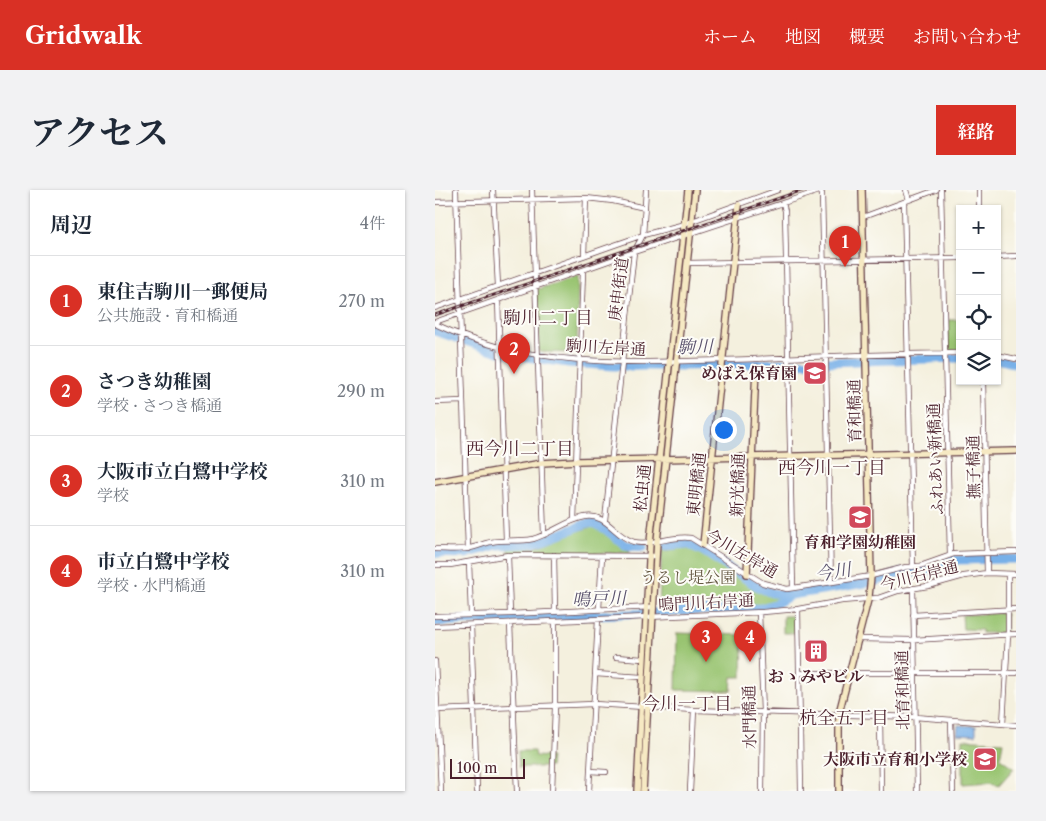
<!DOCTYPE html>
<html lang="ja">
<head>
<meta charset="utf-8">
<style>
  body { margin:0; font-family:"Libre Caslon Text","Noto Serif JP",serif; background:#f2f2f3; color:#1f2937 }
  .controls { position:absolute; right:15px; top:15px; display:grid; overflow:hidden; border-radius:0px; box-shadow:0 1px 4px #0004 }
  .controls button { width:45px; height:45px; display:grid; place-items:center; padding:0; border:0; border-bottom:1px solid #e0e1e3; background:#fff; color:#1f2937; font:25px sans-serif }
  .scale { position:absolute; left:15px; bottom:12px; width:75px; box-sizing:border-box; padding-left:5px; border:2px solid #4a1f2b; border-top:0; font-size:14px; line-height:18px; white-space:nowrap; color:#4a1f2b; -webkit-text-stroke:4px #fdfcf7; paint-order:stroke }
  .you { position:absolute; left:288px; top:239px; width:18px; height:18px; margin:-12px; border:4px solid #fff; border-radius:50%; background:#1a73e8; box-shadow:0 0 0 8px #1a73e833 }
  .badge { display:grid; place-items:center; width:32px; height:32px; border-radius:50%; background:#d93025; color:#fff; font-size:16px; font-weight:700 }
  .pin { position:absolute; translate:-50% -41px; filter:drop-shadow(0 1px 2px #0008) }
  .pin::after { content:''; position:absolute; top:26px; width:18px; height:15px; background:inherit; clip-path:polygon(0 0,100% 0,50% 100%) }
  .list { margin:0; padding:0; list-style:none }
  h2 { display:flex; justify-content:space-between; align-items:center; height:65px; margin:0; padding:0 20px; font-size:21px }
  h2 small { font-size:16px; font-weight:400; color:#747a83 }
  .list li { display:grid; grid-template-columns:32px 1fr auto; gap:15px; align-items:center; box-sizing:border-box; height:90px; padding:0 20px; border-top:1px solid #e0e1e3 }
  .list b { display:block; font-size:19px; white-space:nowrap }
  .list p { margin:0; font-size:16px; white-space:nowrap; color:#747a83 }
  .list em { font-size:16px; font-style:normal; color:#747a83 }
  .icon { flex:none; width:28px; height:28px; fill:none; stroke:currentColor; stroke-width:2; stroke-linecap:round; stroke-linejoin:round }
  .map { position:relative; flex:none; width:581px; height:601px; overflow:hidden; border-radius:0px }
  header { display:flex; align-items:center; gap:30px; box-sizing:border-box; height:70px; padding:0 25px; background:#d93025; color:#fff }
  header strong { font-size:24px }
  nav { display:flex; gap:28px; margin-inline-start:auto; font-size:18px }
  .intro { display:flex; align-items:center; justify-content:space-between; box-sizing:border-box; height:120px; padding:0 30px }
  h1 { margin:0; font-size:35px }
  .button { padding:12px 22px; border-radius:0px; background:#d93025; color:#fff; font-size:18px; font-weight:700 }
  main { display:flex; gap:30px; padding:0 30px }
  aside { flex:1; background:#fff; border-radius:0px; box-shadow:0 1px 4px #0004 }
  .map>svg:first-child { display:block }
  .green { fill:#99c471; stroke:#72724e }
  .water { fill:#78b0e8; stroke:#61688a }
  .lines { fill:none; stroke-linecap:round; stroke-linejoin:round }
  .river { stroke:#78b0e8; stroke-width:9 }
  .street-casing { stroke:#643e46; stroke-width:6 }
  .secondary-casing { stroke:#643e46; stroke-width:8 }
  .street { stroke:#fff; stroke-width:4.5 }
  .secondary { stroke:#f6e9c3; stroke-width:5.5 }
  .rail-casing { stroke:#4a1f2b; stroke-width:3 }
  .rail { stroke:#fdfcf7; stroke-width:1; stroke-dasharray:4; stroke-linecap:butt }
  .labels { text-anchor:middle; stroke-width:4; stroke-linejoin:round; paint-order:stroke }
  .street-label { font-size:16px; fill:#4a1f2b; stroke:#fdfcf7 }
  .poi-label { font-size:16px; font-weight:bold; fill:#4a1f2b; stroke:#fdfcf7; text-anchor:end }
  .park-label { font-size:16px; fill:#665944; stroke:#fdfcf7 }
  .neighbourhood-label { font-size:18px; fill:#4a1f2b; stroke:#fdfcf7 }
  .water-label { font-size:18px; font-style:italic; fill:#5a526d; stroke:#fdfcf7 }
</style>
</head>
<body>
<header>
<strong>Gridwalk</strong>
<nav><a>ホーム</a><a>地図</a><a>概要</a><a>お問い合わせ</a></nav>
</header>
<div class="intro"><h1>アクセス</h1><a class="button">経路</a></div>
<main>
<aside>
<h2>周辺<small>4件</small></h2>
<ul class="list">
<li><span class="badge">1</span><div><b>東住吉駒川一郵便局</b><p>公共施設 · 育和橋通</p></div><em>270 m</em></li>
<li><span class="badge">2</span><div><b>さつき幼稚園</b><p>学校 · さつき橋通</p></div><em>290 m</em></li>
<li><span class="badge">3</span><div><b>大阪市立白鷺中学校</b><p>学校</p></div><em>310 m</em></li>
<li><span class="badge">4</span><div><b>市立白鷺中学校</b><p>学校 · 水門橋通</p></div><em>310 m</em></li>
</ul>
</aside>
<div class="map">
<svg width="581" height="601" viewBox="0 0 581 601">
  <rect width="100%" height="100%" fill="#fdfcf7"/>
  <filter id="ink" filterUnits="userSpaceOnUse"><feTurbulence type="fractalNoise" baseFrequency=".02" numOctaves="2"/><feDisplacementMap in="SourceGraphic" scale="10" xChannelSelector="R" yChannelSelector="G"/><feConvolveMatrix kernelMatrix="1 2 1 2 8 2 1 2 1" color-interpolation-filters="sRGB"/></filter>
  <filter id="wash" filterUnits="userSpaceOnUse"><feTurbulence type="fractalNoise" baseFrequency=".0096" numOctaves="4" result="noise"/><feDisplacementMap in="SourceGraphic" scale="20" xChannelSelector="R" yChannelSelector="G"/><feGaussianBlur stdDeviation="1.12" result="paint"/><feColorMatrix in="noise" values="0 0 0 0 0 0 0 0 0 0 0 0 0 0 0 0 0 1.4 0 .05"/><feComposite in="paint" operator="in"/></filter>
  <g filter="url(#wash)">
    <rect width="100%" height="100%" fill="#f4f0de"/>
    <path class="green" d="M143,86l-1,77 -38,-1 -4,-62z
      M512,130h13v31l-12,1z
      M156,337c17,1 24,19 39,24v2h-122v-5h27l40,-16z
      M248,358l11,2 64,40 11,6 12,2 -20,7 -52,2 -1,-4 -49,1 3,-53z
      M569,423l2,1v16l-2,3h-22v-3l-19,-1 -1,-14z
      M348,426h11l1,17h-12z
      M242,443l66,2 -1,42h-10l-1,14 -55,-1z
      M528,549l40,3 -3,16 14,10 -15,17 -8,-3 -28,2z
      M83,561h16l1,5 16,1 -1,10h-31z"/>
    <path class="water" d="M523,535l18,1v9l-19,-1z"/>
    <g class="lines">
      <path class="river" d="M0,141l64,21 28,5 42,6 45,3h70l276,-8
        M562,169l19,5
        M230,356l22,-2 14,6 57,37 14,6 19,2 86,-14 24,-8 28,-2 25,-11 62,-1
        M0,363l31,1 31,-9 32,-1 15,-4 44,-17 8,1 9,5 20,16 18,2
        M0,432l326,-14 16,-5 14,-8"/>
    </g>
  </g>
  <g filter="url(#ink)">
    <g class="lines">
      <g class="street-casing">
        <path id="street" d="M21,0l12,359
          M58,0l5,96
          M97,0l12,345
          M471,0l3,10
          M506,0l9,365
          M544,0v19
          M385,1l2,3 9,388
          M0,12l151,-4 27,3 32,7
          M469,12l9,365
          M348,13l2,8 8,377
          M428,27l73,-27
          M149,65l2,-57
          M562,67l19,-1
          M252,73l273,-5
          M63,110l8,240
          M0,118l208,-73 38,-10 97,-35
          M0,132l199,-70 188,-62
          M0,134c99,48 214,38 320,35 68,-3 137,-5 205,-6
          M562,165l19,4
          M548,191l4,192
          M0,212l28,-1
          M139,330l9,-248
          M170,330l29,-268 9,-17 3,-45
          M0,359c11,0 24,2 34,-1 8,-1 15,-5 22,-6 14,-3 28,0 42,-3 18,-5 34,-19 52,-22 22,-4 30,20 49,25 19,4 38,-7 57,-4l72,45 24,6 84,-13 35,-9 14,-1 34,-12 62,-2
          M73,365l2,59
          M119,365l1,56
          M34,372l2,52
          M0,375h15l58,-10 148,1
          M478,398l4,203
          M164,419l3,-53
          M363,419l3,182
          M324,422l4,100 -1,79
          M478,425l103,-6
          M0,426l75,-2 142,-7
          M75,434l7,167
          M36,435l6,166
          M0,436l328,-14 35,-3 44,-8 36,-3 20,-7 30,-5 36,-10 23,-3 29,1
          M423,449l55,1 103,-6
          M181,467l27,2
          M0,471l6,130
          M364,483h217
          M160,484l47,3
          M0,520l159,-6 100,6 221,7 101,8
          M445,525l1,76
          M516,530l2,71
          M568,534l5,-89v-61
          M155,581l16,1
          M117,601l3,-85v-85
          M154,601l9,-172
          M255,601l4,-81"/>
      </g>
      <g class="secondary-casing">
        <path id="secondary" d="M0,292l107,-19 34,-2 440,-10
          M268,355l36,-340
          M312,384l9,-206
          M202,601l13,-249 38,-352
          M208,601l14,-250 38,-351
          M404,601v-78l30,-117 2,-20 -9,-386"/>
      </g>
      <use href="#street" class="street"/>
      <use href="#secondary" class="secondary"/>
      <g class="rail-casing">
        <path id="rail" d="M0,125l368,-125"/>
      </g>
      <use href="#rail" class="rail"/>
    </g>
  </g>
  <defs>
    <g id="school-square" transform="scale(1.25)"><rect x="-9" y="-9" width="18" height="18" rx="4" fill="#d1495b" stroke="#fdfcf7"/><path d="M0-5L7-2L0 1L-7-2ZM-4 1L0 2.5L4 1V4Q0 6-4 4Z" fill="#fff"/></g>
    <g id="building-square" transform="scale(1.25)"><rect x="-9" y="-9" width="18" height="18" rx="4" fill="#d1495b" stroke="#fdfcf7"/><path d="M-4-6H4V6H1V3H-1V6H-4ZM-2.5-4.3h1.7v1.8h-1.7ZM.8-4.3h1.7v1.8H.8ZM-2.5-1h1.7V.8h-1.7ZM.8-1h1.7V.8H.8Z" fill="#fff"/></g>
  </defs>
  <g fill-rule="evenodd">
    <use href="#school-square" x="380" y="183"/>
    <use href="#school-square" x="425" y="327"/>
    <use href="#building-square" x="381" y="461"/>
    <use href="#school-square" x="550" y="569"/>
  </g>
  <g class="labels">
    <g class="street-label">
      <text transform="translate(183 99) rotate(-83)" y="6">庚申街道</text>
      <text transform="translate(171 157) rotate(3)" y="6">駒川左岸通</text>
      <text transform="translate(419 221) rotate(-91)" y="6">育和橋通</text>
      <text transform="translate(500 269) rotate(-92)" y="6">ふれあい新橋通</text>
      <text transform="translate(538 277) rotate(-91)" y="6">撫子橋通</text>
      <text transform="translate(261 294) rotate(-84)" y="6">東明橋通</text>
      <text transform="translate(302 295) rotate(-88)" y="6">新光橋通</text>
      <text transform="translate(207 298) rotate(-84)" y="6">松虫通</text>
      <text transform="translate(307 363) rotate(30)" y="6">今川左岸通</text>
      <text transform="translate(484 385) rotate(-14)" y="6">今川右岸通</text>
      <text transform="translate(271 412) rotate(-3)" y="6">鳴門川右岸通</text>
      <text transform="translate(467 500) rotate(-91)" y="6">北育和橋通</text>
      <text transform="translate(314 527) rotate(-91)" y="6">水門橋通</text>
    </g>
    <g class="poi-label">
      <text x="362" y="189">めばえ保育園</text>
      <text x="425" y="358" text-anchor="middle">育和学園幼稚園</text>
      <text x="381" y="492" text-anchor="middle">おゝみやビル</text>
      <text x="532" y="575">大阪市立育和小学校</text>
    </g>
    <g class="park-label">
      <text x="253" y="393">うるし堤公園</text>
    </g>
    <g class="neighbourhood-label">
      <text x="113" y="134">駒川二丁目</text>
      <text x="85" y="265">西今川二丁目</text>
      <text x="397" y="284">西今川一丁目</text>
      <text x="252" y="520">今川一丁目</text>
      <text x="409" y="534">杭全五丁目</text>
    </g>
    <g class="water-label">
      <text transform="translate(260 157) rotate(-1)" y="6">駒川</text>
      <text transform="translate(398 382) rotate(-9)" y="6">今川</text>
      <text transform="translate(164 409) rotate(-2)" y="6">鳴戸川</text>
    </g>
  </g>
</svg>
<div class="controls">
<button>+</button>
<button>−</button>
<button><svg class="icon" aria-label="locate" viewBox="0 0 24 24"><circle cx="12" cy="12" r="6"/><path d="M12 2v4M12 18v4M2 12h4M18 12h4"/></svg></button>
<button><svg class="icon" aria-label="layers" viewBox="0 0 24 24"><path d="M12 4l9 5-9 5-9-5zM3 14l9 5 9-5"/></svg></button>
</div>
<div class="scale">100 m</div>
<div class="you"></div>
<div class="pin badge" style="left:410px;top:77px">1</div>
<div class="pin badge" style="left:79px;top:184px">2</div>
<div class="pin badge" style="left:271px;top:472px">3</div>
<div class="pin badge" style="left:315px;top:472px">4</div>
</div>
</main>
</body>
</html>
